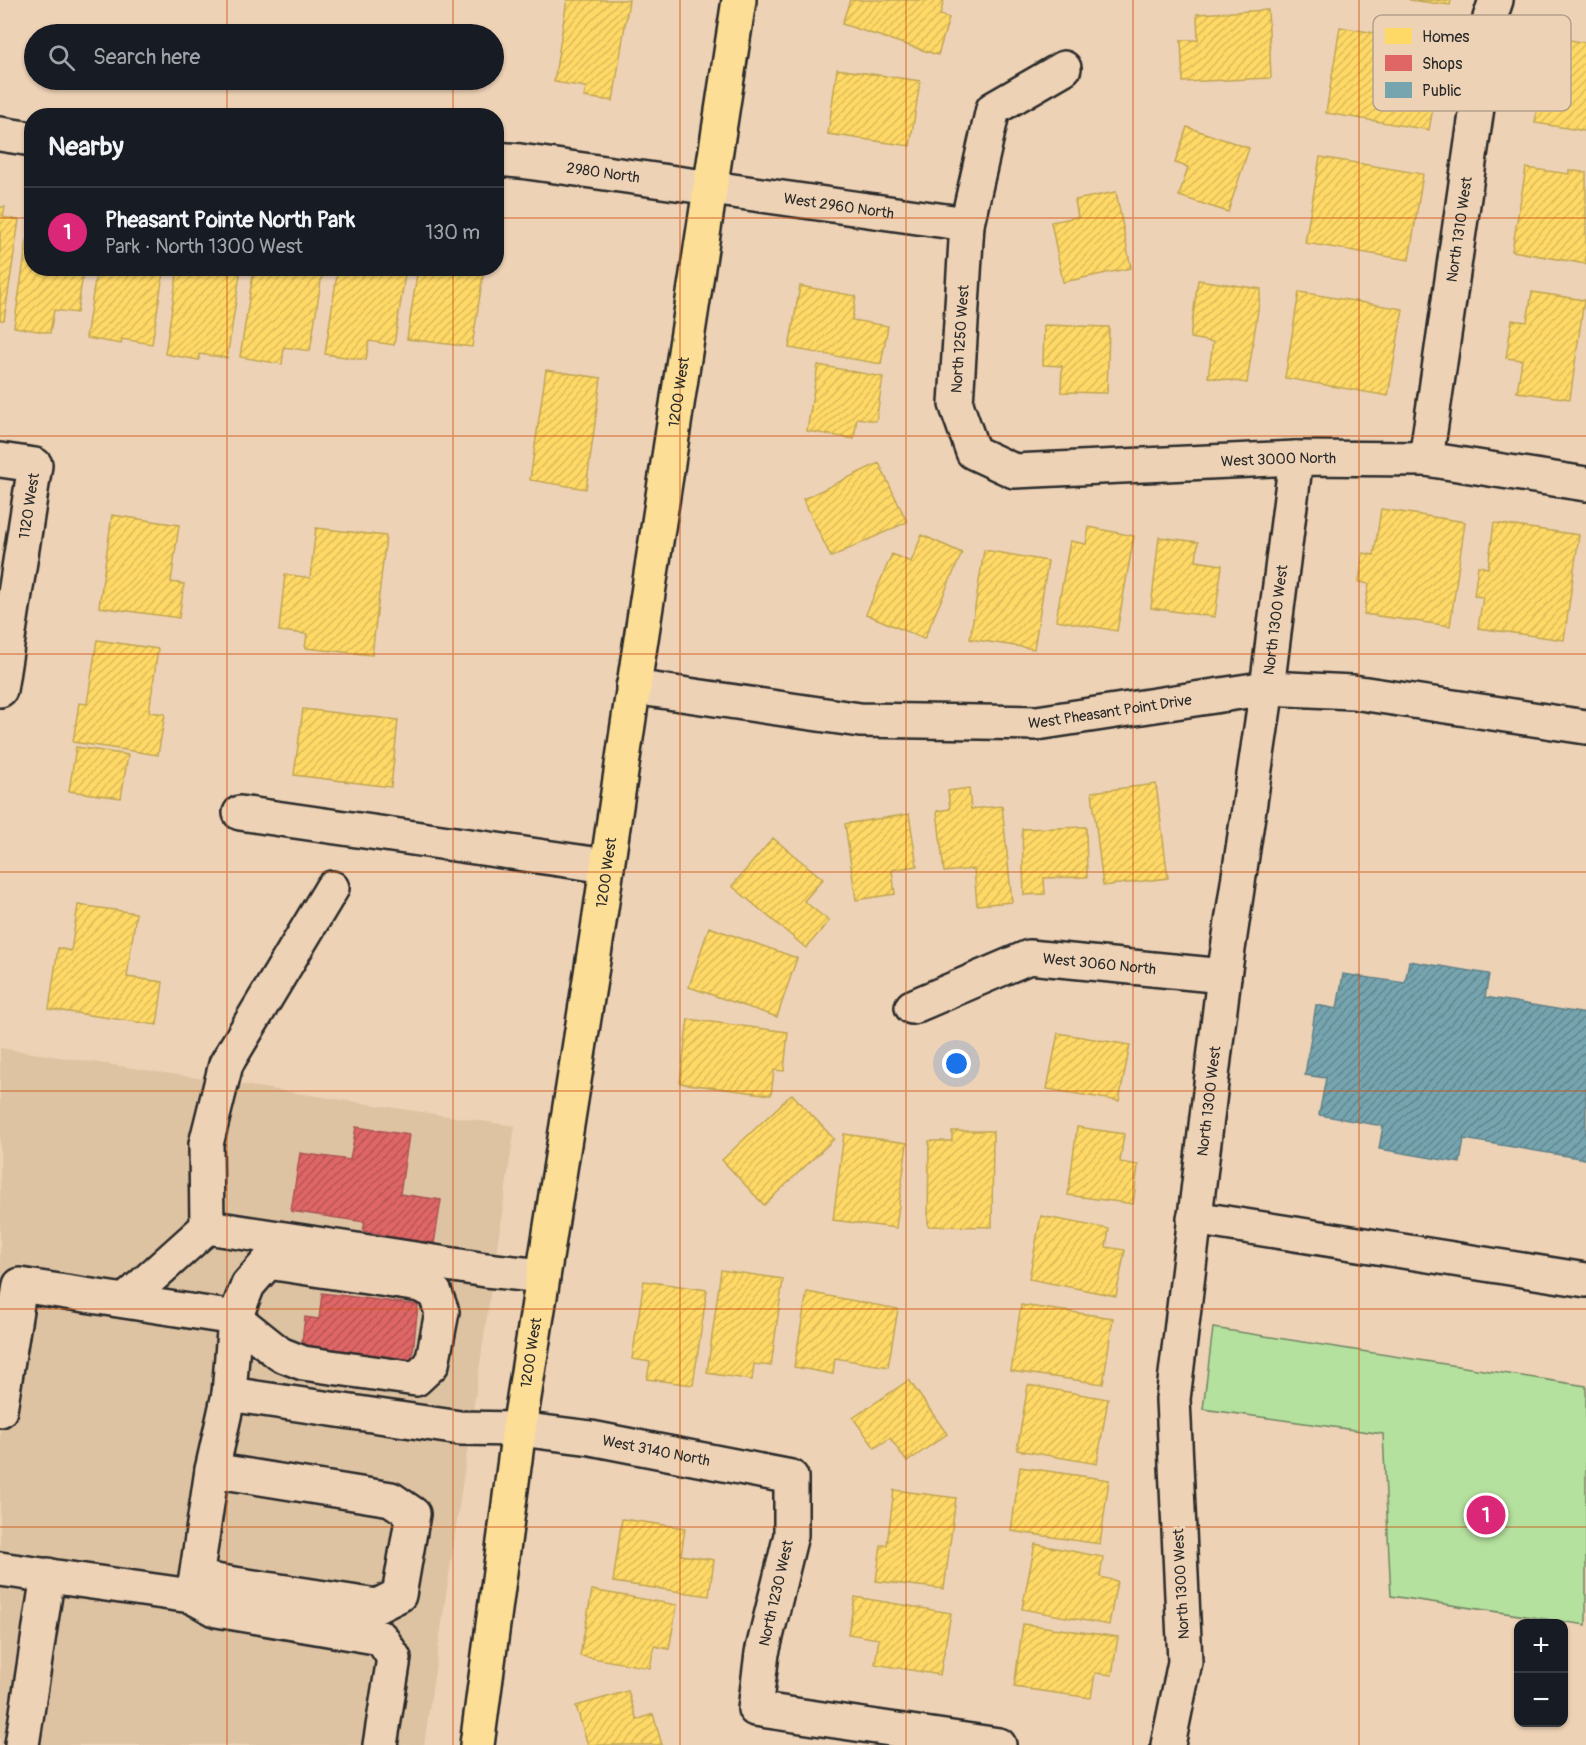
<!DOCTYPE html>
<html lang="en">
<head>
<meta charset="utf-8">
<style>
  body { margin:0; font-family:Pangolin,sans-serif; background:#242831; color:#f1f3f6 }
  .controls { position:absolute; right:18px; bottom:18px; display:grid; overflow:hidden; border-radius:12px; box-shadow:0 2px 4px #0004 }
  .controls button { width:54px; height:54px; display:grid; place-items:center; padding:0; border:0; border-bottom:2px solid #363941; background:#171b24; color:#f1f3f6; font:30px sans-serif }
  .you { position:absolute; left:957px; top:1064px; width:21px; height:21px; margin:-15px; border:4px solid #fff; border-radius:50%; background:#1a73e8; box-shadow:0 0 0 9px #1a73e833 }
  .badge { display:grid; place-items:center; width:39px; height:39px; border-radius:50%; background:#db2777; color:#fff; font-size:20px; font-weight:700 }
  .pin { position:absolute; translate:-50% -50%; border:3px solid #fff; box-shadow:0 2px 6px #0006 }
  .list { margin:0; padding:0; list-style:none }
  h2 { display:flex; justify-content:space-between; align-items:center; height:78px; margin:0; padding:0 24px; font-size:26px }
  h2 small { font-size:20px; font-weight:400; color:#9ea1a6 }
  .list li { display:grid; grid-template-columns:39px 1fr auto; gap:18px; align-items:center; box-sizing:border-box; height:90px; padding:0 24px; border-top:2px solid #363941 }
  .list b { display:block; font-size:22px; white-space:nowrap }
  .list p { margin:0; font-size:20px; white-space:nowrap; color:#9ea1a6 }
  .list em { font-size:20px; font-style:normal; color:#9ea1a6 }
  .icon { flex:none; width:33px; height:33px; fill:none; stroke:currentColor; stroke-width:2; stroke-linecap:round; stroke-linejoin:round }
  .map { position:relative; flex:none; width:1586px; height:1745px; overflow:hidden }
  .search { position:absolute; background:#171b24; box-shadow:0 2px 4px #0004; left:24px; top:24px; width:480px; height:66px; display:flex; align-items:center; gap:15px; box-sizing:border-box; padding:0 21px; border-radius:33px; color:#9ea1a6; font-size:22px }
  .panel { position:absolute; background:#171b24; box-shadow:0 2px 4px #0004; left:24px; top:108px; width:480px; height:168px; border-radius:24px }
  .map>svg:first-child { display:block }
  .built { fill:#dec3a2 }
  .green { fill:#b5e19e; stroke:#708664; stroke-width:1.5 }
  .homes { fill:url(#homes-hatch); stroke:#bfa554; stroke-width:1.5 }
  .shops { fill:url(#shops-hatch); stroke:#aa5454; stroke-width:1.5 }
  .public { fill:url(#public-hatch); stroke:#608087; stroke-width:1.5 }
  .lines { fill:none; stroke-linecap:round; stroke-linejoin:round }
  .minor-casing { stroke:#2b2b2b; stroke-width:38 }
  .major-casing { stroke:#2b2b2b; stroke-width:38 }
  .minor { stroke:#eed2b5; stroke-width:33 }
  .major { stroke:#fdde96; stroke-width:33 }
  .grid { fill:none; stroke:#cc5211; stroke-width:1.5; stroke-opacity:0.55 }
  .labels { text-anchor:middle; stroke-width:6; stroke-linejoin:round; paint-order:stroke }
  .street-label { font-size:15px; fill:#2b2b2b; stroke:#eed2b5 }
  .key { fill:#eed2b5; stroke:#b4a08c; stroke-width:1.5 }
  .key-label { font-size:16px; fill:#2b2b2b }
</style>
</head>
<body>
<div class="map">
<svg width="1586" height="1745" viewBox="0 0 1586 1745">
  <defs>
    <pattern id="homes-hatch" width="6" height="6" patternUnits="userSpaceOnUse" patternTransform="scale(1.5)"><rect width="6" height="6" fill="#ffd966"/><path d="M-1 1l2-2M0 6l6-6M5 7l2-2" fill="none" stroke="#dbba59"/></pattern>
    <pattern id="shops-hatch" width="6" height="6" patternUnits="userSpaceOnUse" patternTransform="scale(1.5)"><rect width="6" height="6" fill="#e06666"/><path d="M-1 1l2-2M0 6l6-6M5 7l2-2" fill="none" stroke="#b65454"/></pattern>
    <pattern id="public-hatch" width="6" height="6" patternUnits="userSpaceOnUse" patternTransform="scale(1.5)"><rect width="6" height="6" fill="#76a5af"/><path d="M-1 1l2-2M0 6l6-6M5 7l2-2" fill="none" stroke="#61878f"/></pattern>
  </defs>
  <rect width="100%" height="100%" fill="#eed2b5"/>
  <filter id="ink" filterUnits="userSpaceOnUse"><feTurbulence type="fractalNoise" baseFrequency=".0167" numOctaves="2"/><feDisplacementMap in="SourceGraphic" scale="12" xChannelSelector="R" yChannelSelector="G"/><feConvolveMatrix kernelMatrix="1 2 1 2 8 2 1 2 1" color-interpolation-filters="sRGB"/></filter>
  <g filter="url(#ink)">
    <path class="built" d="M0,1048l515,78 -91,619h-424z"/>
    <path class="green" d="M1213,1328l373,58v239l-195,-29 -8,-162 -180,-25z"/>
    <path class="homes" d="M567,0h62l-16,101 -29,-4 2,-10 -32,-5z
      M850,0h94l-4,15 9,3 -11,37 -96,-31z
      M1409,0h42l-1,5z
      M1268,10l3,68 -88,4 -2,-42h17l-1,-26z
      M1340,27l104,18 -15,85 -103,-17z
      M1549,36l37,7v88l-51,-8z
      M837,69l83,12 -10,65 -82,-12z
      M1187,127l62,21 -21,64 -49,-16 9,-29 -13,-4z
      M1320,157l103,17 -14,86 -104,-17z
      M1526,168l43,6v-4l17,3v91l-74,-13z
      M1116,192l15,76 -68,14 -12,-60 27,-5 -3,-17z
      M0,207h5l-2,10 16,3 -15,100h-4z
      M30,221h2v47h52l-7,45 -23,-3 -4,23 -36,-6z
      M97,268h67l-12,76 -30,-5 -1,5 -35,-6z
      M178,268h63l-14,90 -28,-4v6l-34,-6z
      M254,268h69l-13,83 -26,-4 -2,17 -42,-7z
      M338,268h68l-12,77 -25,-4 -3,19 -41,-6z
      M418,268h66l-12,79 -65,-8z
      M1198,280l63,9 -14,94 -39,-6 5,-35 -23,-4z
      M800,286l56,10 -4,24 36,6 -7,38 -92,-16z
      M1299,292l104,17 -15,87 -103,-18z
      M1532,292l52,8 -14,99 -53,-7 5,-32 -16,-2 6,-38 15,2z
      M1044,325l65,2 -2,66 -46,-1 1,-26 -19,-1z
      M818,365l65,12 -7,44 -19,-3 -3,21 -47,-8z
      M546,370l55,8 -15,111 -56,-9z
      M879,463l28,59 -76,35 -28,-58z
      M1381,509l84,13 -15,104 -86,-12 5,-30 -10,-2 4,-29 11,2z
      M112,515l67,10 -8,57 13,2 -5,34 -80,-11z
      M1494,523l85,12 -15,105 -86,-12 5,-31 -9,-1 4,-30 10,2z
      M1089,527l45,9 -17,95 -61,-11 14,-79 16,3z
      M316,528l70,8 -14,119 -67,-7 2,-14 -28,-3 6,-57 25,4z
      M922,535l40,18 -38,86 -58,-25 26,-60 19,8z
      M1159,537l39,5 -2,19 26,4 -7,52 -64,-9z
      M984,550l64,11 -14,88 -64,-10z
      M97,640l61,9 -9,63 16,2 -7,41 -85,-13 6,-39 8,1z
      M303,709l95,11 -7,67 -97,-12z
      M76,747l52,8 -7,43 -52,-7z
      M1156,784l12,94 -65,8 -11,-94z
      M969,788l2,21 31,-3 10,96 -35,3 -3,-36 -30,3 -7,-61 13,-2 -2,-18z
      M909,814l8,52 -25,4 3,24 -39,6 -11,-76z
      M1086,827l1,50 -43,1 1,16 -21,1 -2,-66z
      M773,838l50,41 -19,22 25,20 -23,27 -74,-62z
      M78,905l58,8 -9,64 36,5 -6,43 -108,-16 9,-61 13,3z
      M709,927l88,31 -20,59 -88,-30z
      M688,1019l100,13 -4,39 -10,-1 -3,25 -91,-12z
      M1058,1033l72,12 -11,56 -72,-12z
      M792,1094l42,45 -70,66 -42,-45z
      M1077,1127l47,7 -4,28 18,3 -5,39 -65,-9z
      M952,1131h41l-1,96 -64,-1 1,-85h23z
      M844,1134l63,9 -11,85 -63,-8z
      M1041,1216l68,13 -3,18 19,3 -9,46 -87,-17z
      M721,1270l62,9 -12,87 -17,-2 -2,16 -45,-7z
      M644,1281l63,9 -14,95 -46,-6 3,-17 -18,-3z
      M807,1292l91,17 -10,58 -53,-9 -2,16 -39,-7z
      M1021,1305l92,13 -10,66 -92,-13z
      M909,1380l38,54 -40,28 -17,-24 -15,10 -22,-30z
      M1028,1385l80,14 -11,65 -80,-14z
      M1020,1467l89,13 -9,64 -89,-13z
      M894,1490l62,8 -12,91 -68,-8 5,-36h6z
      M622,1519l63,9 -4,27 33,5 -5,36 -96,-14z
      M1035,1544l68,13 -3,20 17,4 -8,44 -87,-16z
      M592,1590l85,15 -8,44 -15,-3 -4,22 -70,-12z
      M855,1597l96,16 -11,62 -65,-11 4,-25 -31,-5z
      M1023,1624l95,13 -6,38 -17,-2 -4,25 -77,-11z
      M628,1691l9,29 16,-6 9,31h-74l-12,-39z"/>
    <path class="shops" d="M356,1127l53,8 -9,59 41,6 -7,44 -52,-7v-3l-19,-3 2,-9 -74,-11 9,-58 50,7z
      M322,1293l96,12 -7,65 -111,-13 5,-40 14,2z"/>
    <path class="public" d="M1409,961l80,13 -4,23 101,17v145l-122,-20 -4,24 -39,-7 -42,-7 4,-23 -64,-11 7,-37 -21,-3 11,-70 21,4 6,-35 62,9z"/>
    <g class="lines">
      <g class="minor-casing">
        <g id="minor">
          <path id="s1" d="M1064,68l-71,41 -26,115 -11,180 17,48 41,19 282,-13 130,1 160,25"/>
          <path d="M0,134l32,5"/>
          <path id="s2" d="M496,159l24,2 447,63"/>
          <path id="s3" d="M1426,459l64,-441 6,-18"/>
          <path d="M0,460l35,5 -35,225"/>
          <path id="s4" d="M633,687l227,33 177,3 230,-35 86,4 233,35"/>
          <path d="M240,813l367,53"/>
          <path d="M332,888l-106,176 -20,80 1,83 279,43 57,6"/>
          <path id="s5" d="M912,1007l117,-50 195,19"/>
          <path d="M1194,1218l392,62"/>
          <path d="M126,1300l81,-73"/>
          <path d="M0,1410l20,-125 215,33 45,36 23,9 113,16 16,-15 10,-52 -7,-19 -15,-8 -152,-23 -20,23 -13,33 -6,76"/>
          <path id="s6" d="M0,1569l191,27 5,-18 16,-108 17,-76 231,34 59,1 72,9 200,39v58l-29,118 -7,56 244,36"/>
          <path d="M196,1578l181,28 22,-11 14,-81 -22,-15 -179,-29"/>
          <path d="M191,1596l26,14 164,28 13,20 -14,87"/>
          <path d="M22,1745l26,-170"/>
          <path id="s7" d="M1168,1745l17,-83 -12,-263 51,-423 43,-288 29,-230"/>
        </g>
      </g>
      <g class="major-casing">
        <g id="major">
          <path id="s8" d="M477,1745l42,-316 79,-500 32,-218 109,-711"/>
        </g>
      </g>
      <use href="#minor" class="minor"/>
      <use href="#major" class="major"/>
    </g>
  </g>
  <path class="grid" d="M227,0v34M453,0v34M680,0v1745M906,0v1745M1133,0v1745M1359,0v1745M227,80v36M453,80v36M0,218h32M496,218h1090M227,268v1477M453,268v1477M0,436h1586M0,654h1586M0,872h1586M0,1091h1586M0,1309h1586M0,1527h1586"/>
  <g class="labels">
    <g class="street-label">
      <text dy="5" stroke="none"><textPath href="#s2" startOffset="108">2980 North</textPath></text>
      <text dy="5" stroke="none"><textPath href="#s2" startOffset="346">West 2960 North</textPath></text>
      <text dy="5" stroke="none"><textPath href="#s3" startOffset="232">North 1310 West</textPath></text>
      <text transform="translate(960 339) rotate(-86)" y="5">North 1250 West</text>
      <text dy="5" stroke="none"><textPath href="#s8" startOffset="1368">1200 West</textPath></text>
      <text dy="5" stroke="none"><textPath href="#s1" startOffset="741">West 3000 North</textPath></text>
      <text transform="translate(29 506) rotate(-81)" y="5">1120 West</text>
      <text dy="5" stroke="none"><textPath href="#s7" startOffset="1134">North 1300 West</textPath></text>
      <text dy="5" stroke="none"><textPath href="#s4" startOffset="480">West Pheasant Point Drive</textPath></text>
      <text dy="5" stroke="none"><textPath href="#s8" startOffset="882">1200 West</textPath></text>
      <text dy="5" stroke="none"><textPath href="#s5" startOffset="198">West 3060 North</textPath></text>
      <text dy="5" stroke="none"><textPath href="#s7" startOffset="648">North 1300 West</textPath></text>
      <text dy="5" stroke="none"><textPath href="#s8" startOffset="396">1200 West</textPath></text>
      <text dy="5" stroke="none"><textPath href="#s6" startOffset="830">West 3140 North</textPath></text>
      <text transform="translate(1181 1584) rotate(-93)" y="5">North 1300 West</text>
      <text transform="translate(776 1593) rotate(-77)" y="5">North 1230 West</text>
    </g>
  </g>
  <rect x="1373" y="15" width="198" height="96" rx="9" class="key"/>
  <rect x="1385" y="28" width="27" height="16" fill="#ffd966"/>
  <rect x="1385" y="55" width="27" height="16" fill="#e06666"/>
  <rect x="1385" y="82" width="27" height="16" fill="#76a5af"/>
  <g class="key-label">
    <text x="1422" y="42">Homes</text>
    <text x="1422" y="69">Shops</text>
    <text x="1422" y="96">Public</text>
  </g>
</svg>
<div class="controls">
<button>+</button>
<button>−</button>
</div>
<div class="you"></div>
<div class="pin badge" style="left:1486px;top:1515px">1</div>
<div class="search"><svg class="icon" aria-label="search" viewBox="0 0 24 24"><circle cx="10" cy="10" r="6"/><path d="M15 15l6 6"/></svg>Search here</div>
<section class="panel">
<h2>Nearby<small></small></h2>
<ul class="list">
<li><span class="badge">1</span><div><b>Pheasant Pointe North Park</b><p>Park · North 1300 West</p></div><em>130 m</em></li>
</ul>
</section>
</div>
</body>
</html>
